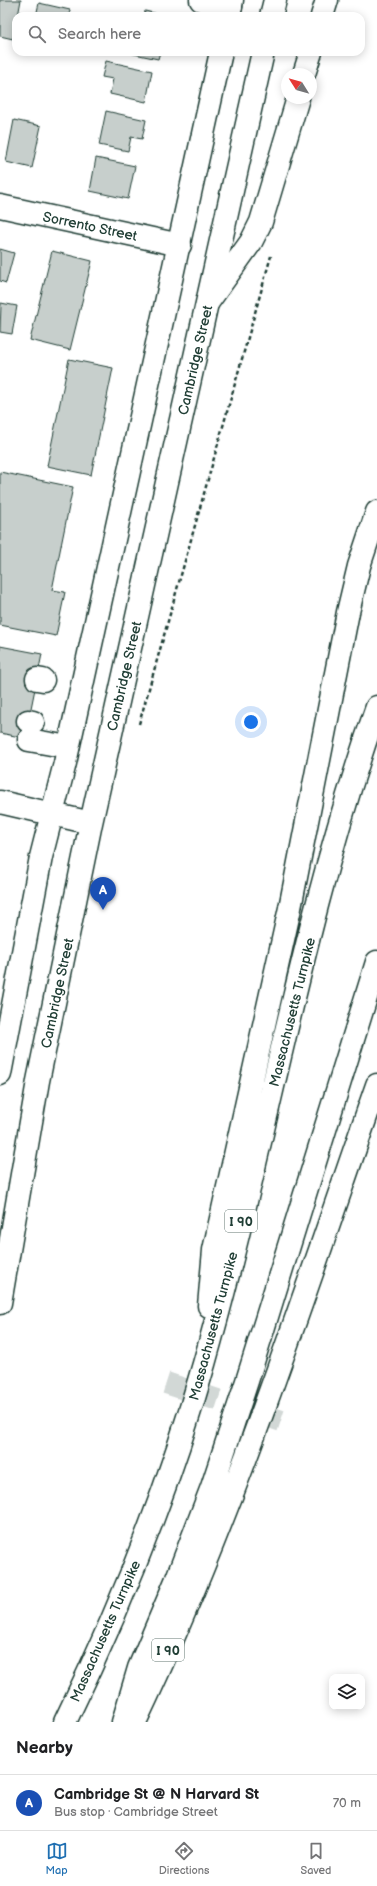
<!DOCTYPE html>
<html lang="en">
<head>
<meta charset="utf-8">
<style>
  body { margin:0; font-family:"Balsamiq Sans",sans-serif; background:#f2f2f2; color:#202124 }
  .controls { position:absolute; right:12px; bottom:12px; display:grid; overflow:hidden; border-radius:8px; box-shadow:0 2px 10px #0003 }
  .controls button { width:36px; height:36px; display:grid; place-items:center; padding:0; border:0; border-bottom:1px solid #e0e0e0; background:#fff; color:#202124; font:20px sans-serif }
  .compass { position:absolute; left:281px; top:68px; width:36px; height:36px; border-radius:50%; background:#fff; box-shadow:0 2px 10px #0003; rotate:307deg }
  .you { position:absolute; left:251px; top:722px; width:14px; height:14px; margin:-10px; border:3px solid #fff; border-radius:50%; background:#1a73e8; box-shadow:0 0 0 6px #1a73e833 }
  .badge { display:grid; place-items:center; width:26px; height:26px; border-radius:50%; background:#1f6fb2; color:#fff; font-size:13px; font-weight:700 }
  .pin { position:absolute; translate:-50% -33px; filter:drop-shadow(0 1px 2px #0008) }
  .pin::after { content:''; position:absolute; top:21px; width:14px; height:12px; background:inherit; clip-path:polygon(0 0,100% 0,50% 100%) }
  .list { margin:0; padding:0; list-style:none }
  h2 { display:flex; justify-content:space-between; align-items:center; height:52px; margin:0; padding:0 16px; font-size:17px }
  h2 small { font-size:13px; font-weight:400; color:#757577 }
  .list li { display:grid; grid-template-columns:26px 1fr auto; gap:12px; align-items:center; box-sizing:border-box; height:56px; padding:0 16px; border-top:1px solid #e0e0e0 }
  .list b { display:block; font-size:15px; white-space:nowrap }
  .list p { margin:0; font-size:13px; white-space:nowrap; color:#757577 }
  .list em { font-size:13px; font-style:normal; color:#757577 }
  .icon { flex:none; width:22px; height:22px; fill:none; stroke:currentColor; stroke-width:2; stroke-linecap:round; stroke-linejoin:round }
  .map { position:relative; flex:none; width:377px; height:1722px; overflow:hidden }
  .search { position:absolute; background:#fff; box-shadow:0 2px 10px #0003; left:12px; right:12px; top:12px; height:44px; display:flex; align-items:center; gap:10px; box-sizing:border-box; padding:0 14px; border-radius:12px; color:#757577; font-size:15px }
  .sheet { height:108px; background:#fff }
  nav { display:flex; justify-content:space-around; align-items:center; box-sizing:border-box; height:56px; border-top:1px solid #e0e0e0; background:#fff; font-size:11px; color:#757577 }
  nav a { display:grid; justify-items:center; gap:2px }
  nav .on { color:#1f6fb2 }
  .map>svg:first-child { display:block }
  .building { fill:#c7cfcc; stroke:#1f3d34 }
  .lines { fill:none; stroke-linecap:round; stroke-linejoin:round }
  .minor-tunnel { stroke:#d2d8d6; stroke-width:22; stroke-dasharray:22 11; stroke-linecap:butt }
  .minor-casing { stroke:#1f3d34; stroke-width:25 }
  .major-casing { stroke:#1f3d34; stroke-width:25 }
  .highway-casing { stroke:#1f3d34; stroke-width:25 }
  .path { stroke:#1f3d34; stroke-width:2.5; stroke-dasharray:4 3; stroke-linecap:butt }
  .minor { stroke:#fff; stroke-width:22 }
  .major { stroke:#fff; stroke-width:22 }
  .highway { stroke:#fff; stroke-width:22 }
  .labels { text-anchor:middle; stroke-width:3.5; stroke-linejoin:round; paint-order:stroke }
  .shield { fill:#fff; stroke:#627771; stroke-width:1 }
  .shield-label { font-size:13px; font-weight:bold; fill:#1f3d34 }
  .street-label { font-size:14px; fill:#1f3d34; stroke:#fff }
</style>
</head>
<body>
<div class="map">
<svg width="377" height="1722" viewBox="0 0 377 1722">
  <rect width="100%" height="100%" fill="#fff"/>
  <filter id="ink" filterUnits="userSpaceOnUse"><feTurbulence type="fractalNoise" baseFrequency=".025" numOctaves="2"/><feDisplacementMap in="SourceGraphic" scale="8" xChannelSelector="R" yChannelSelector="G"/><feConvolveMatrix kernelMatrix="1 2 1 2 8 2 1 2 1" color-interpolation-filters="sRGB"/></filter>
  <g filter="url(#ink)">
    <path class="building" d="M0,0h21l-3,16h-2l-3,23 -13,-3z
      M39,3l31,7 -1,6h-33z
      M145,11l22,5h-23z
      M125,52h35l-2,7z
      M106,61l46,10 -6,31 -36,-8 3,-15 -11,-2z
      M106,111l40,9 -4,19 -11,-2 -3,14 -29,-6z
      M14,120l27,6 -9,42 -26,-6z
      M96,158l39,8 -7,33 -38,-8z
      M0,249l14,4 -8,30 -6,-2z
      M52,251l40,10 -22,89 -40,-10z
      M1,303l16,3 -5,28 -12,-2z
      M69,359l44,9 -22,107 -44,-9z
      M0,472l73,15 -21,103 13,2 -9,44 -56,-11z
      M0,646l42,8 -17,84 -25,-5z"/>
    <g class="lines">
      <path class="minor-tunnel" d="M166,1383l122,40"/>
      <g class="minor-casing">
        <path id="minor" d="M201,0l30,7
          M0,206l180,39
          M37,679l6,1
          M28,721l5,1
          M29,740l39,7"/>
      </g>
      <g class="major-casing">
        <path id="major" d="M229,16l3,-16
          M271,16l4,-16
          M0,802l91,21
          M0,1074l41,-217 24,-94 156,-711
          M0,1303l38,-222 53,-258 172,-771"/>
      </g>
      <g class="highway-casing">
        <path id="highway" d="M322,16l5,-16
          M304,74l7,-22
          M208,302l43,-60 10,-20 37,-124
          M209,1306l5,-56 76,-342 58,-296 11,-46 18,-54
          M65,1722c56,-115 104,-235 139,-358 62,-218 97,-443 173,-657
          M123,1722l16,-54 37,-87 36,-94 35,-106 130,-419
          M135,1722c98,-206 167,-422 242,-637"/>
      </g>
      <path class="path" d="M139,724l132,-468"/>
      <use href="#minor" class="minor"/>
      <use href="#major" class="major"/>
      <use href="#highway" class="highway"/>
    </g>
  </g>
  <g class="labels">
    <g class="shield">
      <rect x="225" y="1210" width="32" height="22" rx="3"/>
      <rect x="152" y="1639" width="32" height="22" rx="3"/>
    </g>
    <g class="shield-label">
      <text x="241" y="1226">I 90</text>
      <text x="168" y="1655">I 90</text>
    </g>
    <g class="street-label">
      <text transform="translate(90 226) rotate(12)" y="5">Sorrento Street</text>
      <text transform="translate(195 360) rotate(-77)" y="5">Cambridge Street</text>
      <text transform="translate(124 676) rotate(-77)" y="5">Cambridge Street</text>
      <text transform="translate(57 993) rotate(-78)" y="5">Cambridge Street</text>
      <text transform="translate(292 1012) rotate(-76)" y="5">Massachusetts Turnpike</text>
      <text transform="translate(213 1326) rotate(-75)" y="5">Massachusetts Turnpike</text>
      <text transform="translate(105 1631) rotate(-66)" y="5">Massachusetts Turnpike</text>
    </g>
  </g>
</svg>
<div class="controls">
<button><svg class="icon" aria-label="layers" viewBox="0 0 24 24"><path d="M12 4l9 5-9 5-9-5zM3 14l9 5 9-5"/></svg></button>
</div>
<svg class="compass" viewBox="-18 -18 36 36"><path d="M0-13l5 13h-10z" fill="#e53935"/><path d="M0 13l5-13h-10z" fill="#757577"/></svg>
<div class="you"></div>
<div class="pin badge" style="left:103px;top:910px;background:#1a4fb4">A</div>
<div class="search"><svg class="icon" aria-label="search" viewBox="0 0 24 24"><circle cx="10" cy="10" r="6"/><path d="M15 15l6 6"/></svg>Search here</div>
</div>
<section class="sheet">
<h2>Nearby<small></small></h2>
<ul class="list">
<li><span class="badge" style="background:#1a4fb4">A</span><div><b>Cambridge St @ N Harvard St</b><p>Bus stop · Cambridge Street</p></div><em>70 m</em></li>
</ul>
</section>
<nav>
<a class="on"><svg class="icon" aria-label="map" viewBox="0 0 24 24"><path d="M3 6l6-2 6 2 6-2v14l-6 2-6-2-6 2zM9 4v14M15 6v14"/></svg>Map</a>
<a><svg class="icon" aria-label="directions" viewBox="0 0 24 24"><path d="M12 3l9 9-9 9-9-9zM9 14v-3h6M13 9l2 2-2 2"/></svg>Directions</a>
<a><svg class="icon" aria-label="saved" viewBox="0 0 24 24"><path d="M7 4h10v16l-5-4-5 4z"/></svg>Saved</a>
</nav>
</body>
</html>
